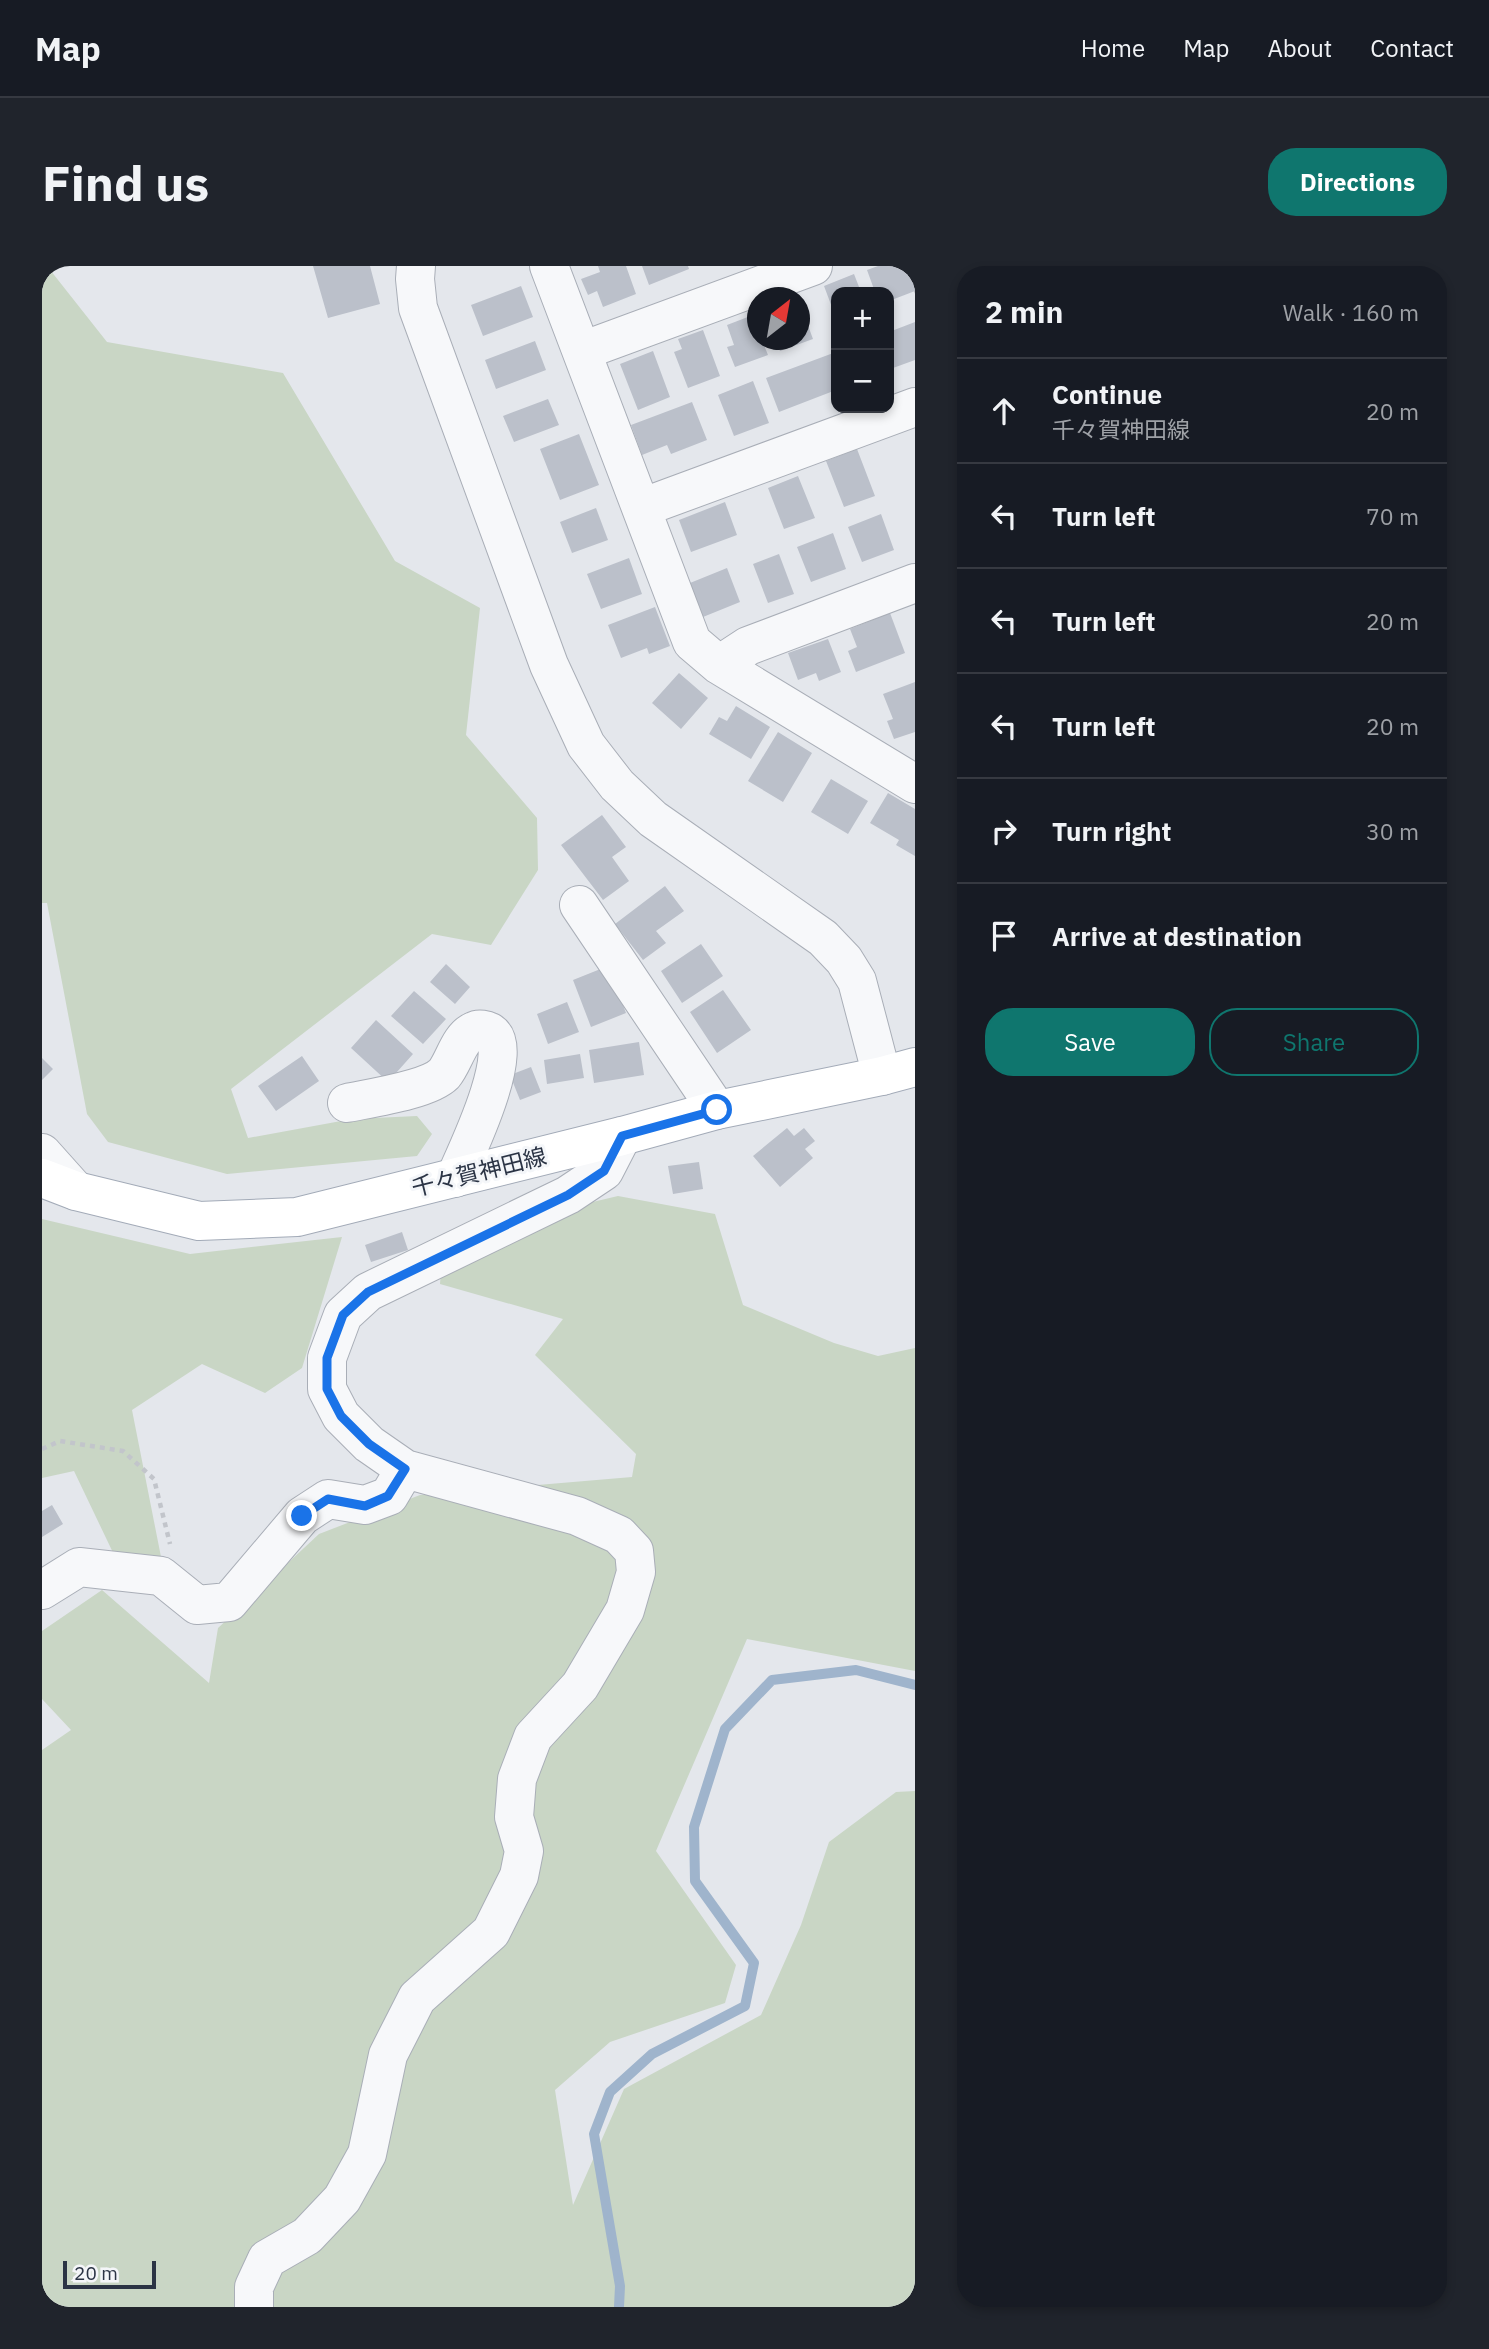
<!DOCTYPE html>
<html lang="en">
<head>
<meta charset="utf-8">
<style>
  body { margin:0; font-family:"IBM Plex Sans","Noto Sans JP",sans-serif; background:#20242c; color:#f1f3f6 }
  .controls { position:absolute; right:21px; top:21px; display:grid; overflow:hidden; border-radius:14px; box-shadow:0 4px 10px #0003 }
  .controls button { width:63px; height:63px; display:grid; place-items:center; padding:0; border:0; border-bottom:2px solid #363941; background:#171b24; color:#f1f3f6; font:35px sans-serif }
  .compass { position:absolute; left:705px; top:21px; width:63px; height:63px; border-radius:50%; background:#171b24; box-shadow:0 4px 10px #0003; rotate:31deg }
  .scale { position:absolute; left:21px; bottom:18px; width:93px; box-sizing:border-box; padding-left:7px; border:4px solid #2b3445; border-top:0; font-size:19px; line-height:24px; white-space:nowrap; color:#2b3445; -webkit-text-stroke:5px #f4f6f9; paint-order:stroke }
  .stop { position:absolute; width:21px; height:21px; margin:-16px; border:5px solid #1a73e8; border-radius:50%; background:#fff }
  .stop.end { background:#1a73e8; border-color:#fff; box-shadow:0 2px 7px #0008 }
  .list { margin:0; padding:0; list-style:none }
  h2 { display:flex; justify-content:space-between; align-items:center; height:91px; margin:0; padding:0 28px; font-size:30px }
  h2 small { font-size:23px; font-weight:400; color:#9ea1a6 }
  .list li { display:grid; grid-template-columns:46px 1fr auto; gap:21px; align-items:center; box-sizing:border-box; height:105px; padding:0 28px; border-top:2px solid #363941 }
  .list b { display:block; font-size:26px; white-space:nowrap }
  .list p { margin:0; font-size:23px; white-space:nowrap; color:#9ea1a6 }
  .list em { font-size:23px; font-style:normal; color:#9ea1a6 }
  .actions { display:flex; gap:14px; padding:21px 28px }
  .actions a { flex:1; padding:16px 0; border:2px solid #0f766e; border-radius:28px; text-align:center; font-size:24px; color:#0f766e }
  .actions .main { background:#0f766e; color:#fff }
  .icon { flex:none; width:38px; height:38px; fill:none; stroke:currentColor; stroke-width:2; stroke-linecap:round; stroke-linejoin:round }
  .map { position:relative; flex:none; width:873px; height:2041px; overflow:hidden; border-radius:28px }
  header { display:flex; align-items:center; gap:42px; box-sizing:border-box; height:98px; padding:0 35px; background:#171b24; border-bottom:2px solid #363941 }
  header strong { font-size:33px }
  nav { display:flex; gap:38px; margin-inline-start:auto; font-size:24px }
  .intro { display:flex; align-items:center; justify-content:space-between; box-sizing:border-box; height:168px; padding:0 42px }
  h1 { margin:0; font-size:49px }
  .button { padding:18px 32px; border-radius:28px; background:#0f766e; color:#fff; font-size:24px; font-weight:700 }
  main { display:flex; gap:42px; padding:0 42px }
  aside { flex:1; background:#171b24; border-radius:28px; box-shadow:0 4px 10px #0003 }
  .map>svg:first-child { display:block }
  .green { fill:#c9d6c5 }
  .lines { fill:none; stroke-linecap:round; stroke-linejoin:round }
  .stream { stroke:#9fb4cc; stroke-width:10 }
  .building { fill:#bbc0ca }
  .minor-casing { stroke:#a9aeb7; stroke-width:40 }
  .major-casing { stroke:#a3abb8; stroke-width:40 }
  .path { stroke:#c2c5cb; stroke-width:4.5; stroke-dasharray:5 5; stroke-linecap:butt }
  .minor { stroke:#f7f8fa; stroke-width:38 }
  .major { stroke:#fff; stroke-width:38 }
  .route { stroke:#1a73e8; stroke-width:9 }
  .labels { text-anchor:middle; stroke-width:6; stroke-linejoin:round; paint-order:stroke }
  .street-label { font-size:23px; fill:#2b3445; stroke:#f4f6f9 }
</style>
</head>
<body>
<header>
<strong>Map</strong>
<nav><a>Home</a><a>Map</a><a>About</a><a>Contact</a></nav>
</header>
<div class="intro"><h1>Find us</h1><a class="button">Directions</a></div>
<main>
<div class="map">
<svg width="873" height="2041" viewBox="0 0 873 2041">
  <rect width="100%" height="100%" fill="#e4e7ec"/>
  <path class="green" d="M0,0h5l60,76 176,31 112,188 85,47 -14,127 71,83 1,52 -47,75 -59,-11 -201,155 17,49 104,-19 65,-3 15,18 -15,22 -190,18 -119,-32 -21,-28 -40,-211h-5z
    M576,930l97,18 28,91 91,38 44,13 37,-8v323l-168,-32 -91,212 80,114 -11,38 -115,39 -55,48 18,115 51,-116 137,-74 40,-90 28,-83 67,-50 19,-1v516h-873v-557l29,-20 -29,-31v-68l60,-41 107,93 9,-55 101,-94 101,-39 212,-18 4,-23 -101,-99 28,-36 -123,-35 4,-47z
    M0,953l148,35 152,-17 -40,131 -37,25 -63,-29 -70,46 30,152 -45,-1 -43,-90 -32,7z"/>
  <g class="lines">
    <path class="stream" d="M577,2041l1,-21 -26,-152 16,-42 42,-38 93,-48 9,-43 -59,-82 -1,-54 31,-98 47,-49 84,-10 59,15"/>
  </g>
  <path class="building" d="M271,0h57l10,38 -52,14z
    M556,0h28l10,28 -33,13 -6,-16 -9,4 -7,-16 19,-7z
    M600,0h46l1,3 -40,16z
    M836,0h37v25l-26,10v-9h-14l-8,-22z
    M812,8l7,18h-25v26l-12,-32z
    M479,20l12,31 -50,19 -12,-31z
    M758,38l13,35 -33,12 -5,-11h25z
    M711,49l5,12v13h4l6,15 -33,12 -8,-20 7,-2 -7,-20z
    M873,56v38l-22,8 -4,-12v-24z
    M661,64l17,46 -32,12 -14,-36 8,-3 -4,-10z
    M493,75l11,29 -50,19 -11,-29z
    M611,85l17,46 -32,13 -18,-46z
    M794,86v38l-57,22 -13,-34z
    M711,115l16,42 -35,13 -16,-41z
    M506,133l11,26 -45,17 -11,-26z
    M650,136l15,38 -36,14 -4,-9 -25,10 -11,-30z
    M537,168l20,51 -39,15 -20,-51z
    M815,183l18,47 -31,11 -18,-46z
    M756,210l17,42 -31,11 -16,-41z
    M683,236l12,33 -46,17 -12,-32z
    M554,242l12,32 -36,13 -12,-31z
    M839,248l13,36 -32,12 -14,-35z
    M791,267l13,36 -35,13 -14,-35z
    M737,288l15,40 -26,9 -15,-39z
    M587,292l13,36 -41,15 -14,-35z
    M685,302l13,34 -37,15 -13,-34z
    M613,341l15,39 -21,8 -2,-6 -26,10 -13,-33z
    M848,347l15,40 -49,19 -8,-21 9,-4 -7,-18z
    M786,373l13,33 -22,9 -3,-8 -18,7 -10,-27z
    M637,407l29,25 -27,31 -29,-26z
    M873,416v50l-21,7 -7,-18 6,-2 -10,-25z
    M694,440l34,21 -19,32 -42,-25 10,-17 8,4z
    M736,466l34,21 -29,49 -35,-21z
    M789,513l37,22 -20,33 -37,-22z
    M846,527l27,16v47l-19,-11 3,-5 -29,-17z
    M560,549l24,32 -14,10 17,24 -26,19 -42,-55z
    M623,620l19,25 -28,20 10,12 -23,17 -28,-36z
    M659,678l22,32 -41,27 -21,-32z
    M404,698l24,23 -15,17 -25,-22z
    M566,700l18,47 -35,14 -18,-47z
    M681,724l28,40 -34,23 -27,-41z
    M372,725l32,28 -23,25 -32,-28z
    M525,736l12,30 -31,12 -11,-30z
    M334,754l37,34 -25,28 -37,-34z
    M597,776l5,33 -50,8 -5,-33z
    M538,788l4,24 -37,6 -3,-24z
    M260,790l17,25 -43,30 -18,-25z
    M0,792l11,11 -11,11z
    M489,801l10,25 -21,8 -10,-25z
    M745,862l7,8 10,-8 11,13 -10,8 8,9 -33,29 -27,-31z
    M657,896l4,27 -30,5 -5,-28z
    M360,966l6,18 -37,12 -6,-17z
    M10,1239l11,19 -21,13v-26z"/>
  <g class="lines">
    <g class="minor-casing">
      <path id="minor" d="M374,0l-1,13 3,29 131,357 37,80 31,40 36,34 170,119 21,22 13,21 25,95
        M507,0l143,376 27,23 196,119
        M540,85l231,-85
        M599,242l274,-101
        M677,399l29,-19 167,-63
        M537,639l138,205
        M305,837c24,-5 81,-13 97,-29 10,-12 15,-37 30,-43 5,-3 12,-1 16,1 27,17 -25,123 -35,146
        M0,887l34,38
        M0,1324l37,-23 82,9 36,29 32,-3 73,-86 26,-17 37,6 24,-9 16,-27
        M212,2041v-20l13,-28 40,-23 35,-37 25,-45 21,-99 29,-57 74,-66 28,-56 5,-25 -10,-34 3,-38 16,-42 47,-51 45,-76 11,-38 -2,-21 -15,-16 -42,-19 -172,-47 -36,-25 -28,-28 -14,-27v-31l16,-43 25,-23 200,-97 36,-24 18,-35"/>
    </g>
    <g class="major-casing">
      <path id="major" d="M0,912l34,13 123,30 98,-4 325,-81 95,-26 165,-34 33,-9"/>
    </g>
    <path class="path" d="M0,1183l18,-8 63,10 31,28 16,65"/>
    <use href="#minor" class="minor"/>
    <use href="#major" class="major"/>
  </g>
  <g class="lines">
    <path class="route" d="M260,1250l26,-17 37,7 23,-10 17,-27 -36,-25 -28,-28 -14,-27v-31l16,-43 25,-23 200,-97 36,-24 18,-35 95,-26"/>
  </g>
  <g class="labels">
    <g class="street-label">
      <text transform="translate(437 906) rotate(-14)" y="8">千々賀神田線</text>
    </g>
  </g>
</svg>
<div class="controls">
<button>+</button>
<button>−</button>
</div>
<svg class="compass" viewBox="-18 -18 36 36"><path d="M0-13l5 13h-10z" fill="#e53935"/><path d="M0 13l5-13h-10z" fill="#9ea1a6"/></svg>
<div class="scale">20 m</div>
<div class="stop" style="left:675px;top:844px"></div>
<div class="stop end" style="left:260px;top:1250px"></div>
</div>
<aside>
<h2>2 min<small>Walk · 160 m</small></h2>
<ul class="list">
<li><svg class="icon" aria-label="ahead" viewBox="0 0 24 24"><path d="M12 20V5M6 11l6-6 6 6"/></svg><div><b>Continue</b><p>千々賀神田線</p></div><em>20 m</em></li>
<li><svg class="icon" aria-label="left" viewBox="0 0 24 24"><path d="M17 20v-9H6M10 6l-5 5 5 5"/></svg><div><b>Turn left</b></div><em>70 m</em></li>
<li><svg class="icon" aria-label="left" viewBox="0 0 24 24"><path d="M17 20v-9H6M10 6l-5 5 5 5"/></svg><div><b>Turn left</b></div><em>20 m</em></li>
<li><svg class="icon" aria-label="left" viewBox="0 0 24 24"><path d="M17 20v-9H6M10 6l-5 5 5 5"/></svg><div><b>Turn left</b></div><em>20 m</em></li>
<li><svg class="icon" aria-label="right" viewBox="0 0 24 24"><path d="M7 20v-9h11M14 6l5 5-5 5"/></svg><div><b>Turn right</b></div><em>30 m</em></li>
<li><svg class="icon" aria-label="arrive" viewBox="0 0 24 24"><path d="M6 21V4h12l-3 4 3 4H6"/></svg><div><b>Arrive at destination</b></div></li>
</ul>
<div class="actions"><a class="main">Save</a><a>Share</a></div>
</aside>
</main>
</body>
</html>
